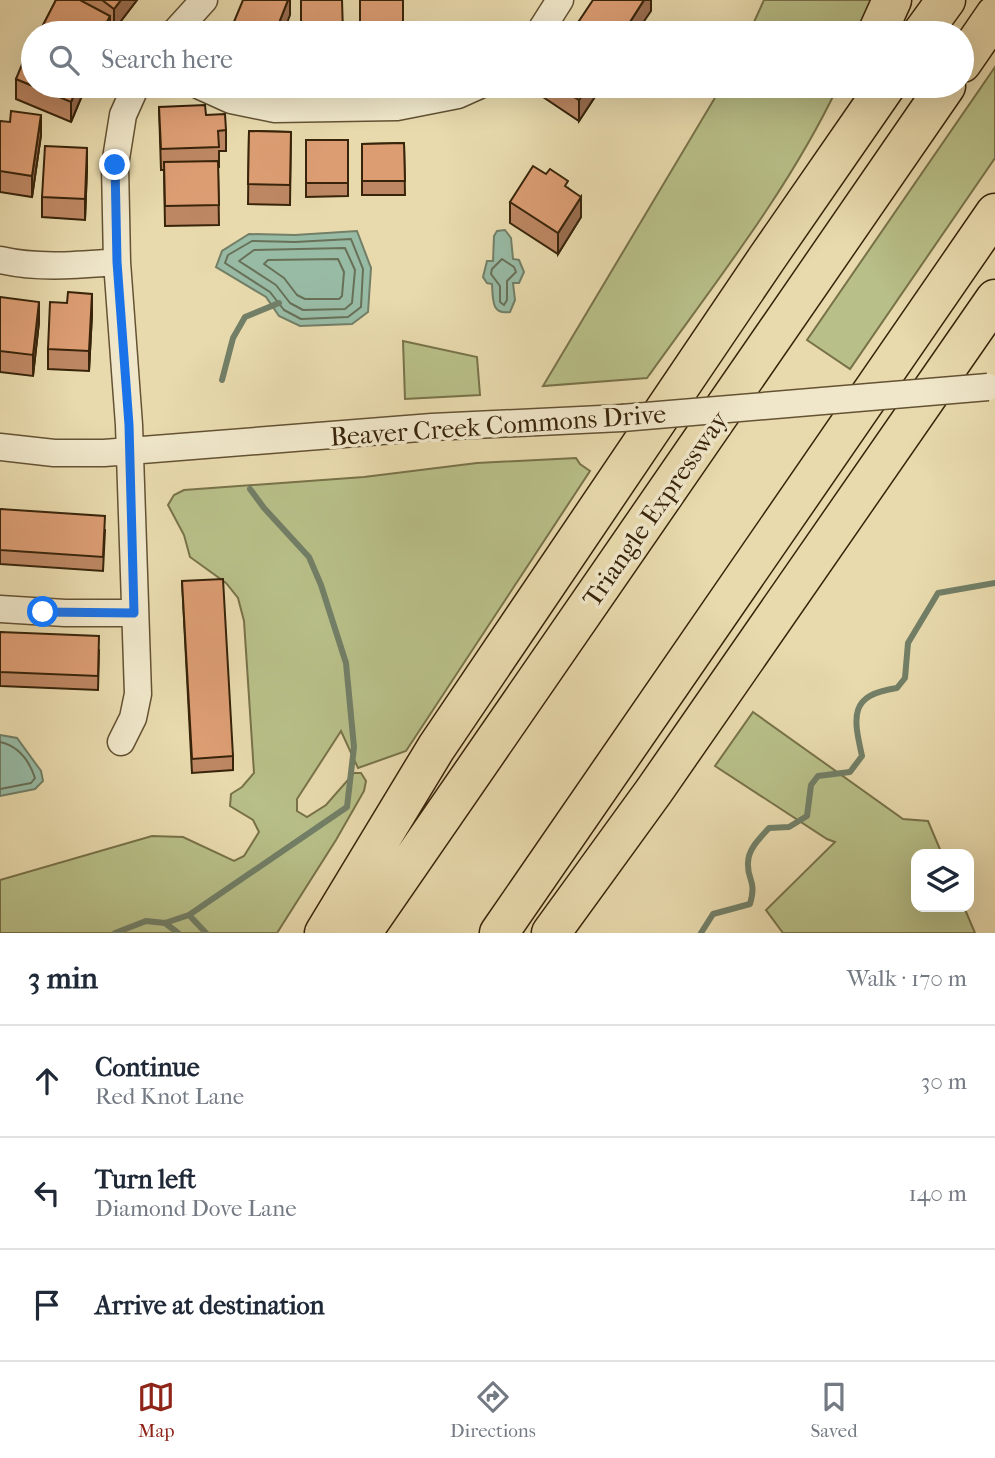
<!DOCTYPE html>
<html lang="en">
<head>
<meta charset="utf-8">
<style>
  body { margin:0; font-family:"IM FELL French Canon",serif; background:#f6f6f7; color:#1f2937 }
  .controls { position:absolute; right:21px; bottom:21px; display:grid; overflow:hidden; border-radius:14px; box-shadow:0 7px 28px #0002 }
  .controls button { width:63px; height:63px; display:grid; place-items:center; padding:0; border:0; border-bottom:2px solid #e0e1e3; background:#fff; color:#1f2937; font:35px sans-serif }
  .stop { position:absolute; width:21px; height:21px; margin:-16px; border:5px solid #1a73e8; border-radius:50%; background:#fff }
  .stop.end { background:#1a73e8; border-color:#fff; box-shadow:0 2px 7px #0008 }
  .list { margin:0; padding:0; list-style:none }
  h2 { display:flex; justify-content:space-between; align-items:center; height:91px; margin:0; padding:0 28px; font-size:30px }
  h2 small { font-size:23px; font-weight:400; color:#747a83 }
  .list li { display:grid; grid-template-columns:46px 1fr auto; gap:21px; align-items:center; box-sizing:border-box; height:112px; padding:0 28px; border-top:2px solid #e0e1e3 }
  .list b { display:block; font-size:26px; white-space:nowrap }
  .list p { margin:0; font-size:23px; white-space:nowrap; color:#747a83 }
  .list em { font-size:23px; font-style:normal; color:#747a83 }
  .icon { flex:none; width:38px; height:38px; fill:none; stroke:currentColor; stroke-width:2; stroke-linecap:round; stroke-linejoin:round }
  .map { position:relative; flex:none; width:995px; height:933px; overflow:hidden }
  .search { position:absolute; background:#fff; box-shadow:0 7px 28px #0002; left:21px; right:21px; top:21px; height:77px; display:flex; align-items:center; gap:18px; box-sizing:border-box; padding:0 24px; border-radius:38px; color:#747a83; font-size:26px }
  .sheet { height:427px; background:#fff }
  nav { display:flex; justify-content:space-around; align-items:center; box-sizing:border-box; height:98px; border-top:2px solid #e0e1e3; background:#fff; font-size:19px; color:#747a83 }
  nav a { display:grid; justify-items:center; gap:4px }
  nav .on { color:#8f2418 }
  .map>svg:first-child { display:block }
  .green { fill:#b8bf88; stroke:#787249; stroke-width:2 }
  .water { fill:#98bba5; stroke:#727f67; stroke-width:2 }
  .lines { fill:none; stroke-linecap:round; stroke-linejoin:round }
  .shore { stroke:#687058; stroke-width:2 }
  .stream { stroke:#727f67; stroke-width:6 }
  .minor-casing { stroke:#645233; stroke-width:29 }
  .highway-casing { stroke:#38240a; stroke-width:41 }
  .minor { stroke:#f0e7ca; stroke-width:26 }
  .highway { stroke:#e8daad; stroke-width:38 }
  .minor-bridge-casing { stroke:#645233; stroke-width:29; stroke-linecap:butt }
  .minor-bridge { stroke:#f0e7ca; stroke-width:26 }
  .wall { fill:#bd8763; stroke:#38240a; stroke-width:2 }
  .shaded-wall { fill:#9a6e50; stroke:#38240a; stroke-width:2 }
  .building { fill:#dc9d73; stroke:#38240a; stroke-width:2 }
  .route { stroke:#1a73e8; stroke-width:9 }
  .labels { text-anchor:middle; stroke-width:7; stroke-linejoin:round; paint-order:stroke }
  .street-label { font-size:26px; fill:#38240a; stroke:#f0e7ca }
</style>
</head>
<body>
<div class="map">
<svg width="995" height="933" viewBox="0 0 995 933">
  <rect width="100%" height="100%" fill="#e8daad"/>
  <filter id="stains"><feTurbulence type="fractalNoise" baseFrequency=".00286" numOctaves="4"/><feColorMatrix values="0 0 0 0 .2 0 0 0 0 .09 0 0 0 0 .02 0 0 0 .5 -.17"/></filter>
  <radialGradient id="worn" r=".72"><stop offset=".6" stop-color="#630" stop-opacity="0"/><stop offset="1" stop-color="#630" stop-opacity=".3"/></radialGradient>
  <path class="green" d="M764,0h114l-15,33h-114z
    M995,67v91l-145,211 -43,-29z
    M722,86h116c-49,104 -124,198 -191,292l-104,8z
    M403,341l74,16 3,38 -75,4z
    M576,458l4,6 10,7 -184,280 -48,17 -17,-37 -44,68v12l10,6 19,-12 28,-32h7l5,8 -2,10 -28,49 -59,93h-277v-53l152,-44 31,1 51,24 10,-5 15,-24 -6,-12 -23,-14 1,-12 11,-7 12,-14 -10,-152 -6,-23 -12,-15 -36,-26 -6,-22 -16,-30 6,-10 10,-5 180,-13 113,-14z
    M753,712l150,107 25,2 14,33h-26v53h48l11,26h-192l-17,-23 69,-68 -8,-3 -112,-73z"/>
  <path class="water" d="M505,230l6,8 2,21 6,1 5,12 -5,11h-6l2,17 -5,12c-19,3 -17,-13 -18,-28l-5,-1 -4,-6 4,-16h6l1,-25 3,-5z
    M357,231l14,37 -3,44 -16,12 -52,2 -21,-10 -13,-19 -50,-30 6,-16 27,-17 46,1z
    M0,735l17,3 24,33 2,10 -8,8 -35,7z"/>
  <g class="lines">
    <path class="shore" d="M351,239l12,30 -2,38 -13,10 -47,2 -17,-9 -14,-18 -45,-29 3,-8 24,-14 43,1z
      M345,248l10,22 -3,33 -7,6 -42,1 -13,-7 -14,-18 -37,-24 15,-11z
      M338,259l6,13 -2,24 -3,3h-34l-8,-4 -13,-17 -20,-14 4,-4z
      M502,259l12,8 2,5 -9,9v19l-3,5 -4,-3v-16l-9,-12 1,-5z
      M0,742c18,4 29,18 35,36l-4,5 -31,6"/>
    <path class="stream" d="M222,380l11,-42 12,-21 34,-14
      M189,915l158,-108 7,-60 -8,-84 -25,-78 -12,-28 -45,-49 -14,-19
      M165,923l13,10
      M115,933l31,-12 19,2 24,-8 17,18
      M701,933l12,-19 37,-10c7,-24 -3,-24 -2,-41 0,-14 12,-25 21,-35l20,-1 18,-11 4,-31 7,-9 32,-4 12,-16c-9,-40 -13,-61 35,-68l8,-10 3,-35 30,-50 57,-10"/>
    <g class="minor-casing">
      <path id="minor" d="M174,33l30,-33
        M539,33l21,-33
        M200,86l31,14 44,9 122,-2 61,-12 20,-9
        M0,260c39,9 78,5 117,2
        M0,447l54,6h50l328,-26 190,-9
        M0,609l65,4h69
        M121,742l12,-24 5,-24 -9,-269 -12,-163 -2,-97 8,-50 13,-29"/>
    </g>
    <g class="highway-casing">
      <path id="highway" d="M877,33l15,-33
        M922,33l24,-33
        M962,63l33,-48
        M324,933l112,-185 331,-490 119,-172
        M362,933l584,-847
        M499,933l496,-720
        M551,933l103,-142 341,-492"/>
    </g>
    <use href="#minor" class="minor"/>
    <use href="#highway" class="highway"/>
    <g class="minor-bridge-casing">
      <path id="minor-bridge" d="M622,418l366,-31"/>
    </g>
    <use href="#minor-bridge" class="minor-bridge"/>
  </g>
  <path class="wall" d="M56,0h81l-23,30 -4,-4v7h-69v-4z
    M16,79l17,7h53l-15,36 -55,-23z
    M543,86h59l-23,35 -36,-24z
    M159,107l47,8 20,15v21h-7v16h-1l1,58 -54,1 -1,-56h-3z
    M0,121l41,14 -9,62 -32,-5z
    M249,131l42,1 -1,73 -42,-1z
    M306,140h42v56l-42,1z
    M404,143l1,52h-43v-51z
    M87,168l-2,52 -43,-3v-20z
    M568,188l13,29 -23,37 -48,-31v-21z
    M0,297l39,25 -6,54 -33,-4z
    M67,303l25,11 -3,57 -41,-2v-20z
    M0,509l105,21 -2,41 -103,-7z
    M182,581l51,175v14l-41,3z
    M0,632l99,18 -1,40 -98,-4z"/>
  <path class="shaded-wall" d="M121,0h16l-23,30v-21z
    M288,0h2v15l-7,18h-8z
    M644,0h7v11l-15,22h-13z
    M110,16v17h-9z
    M78,86h8l-15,36v-20z
    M588,86h14l-23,35v-21z
    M41,115v20l-9,62v-21z
    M87,148v20l-2,52v-21z
    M581,197v20l-23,37v-21z
    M92,294v20l-3,57v-20z
    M39,302v20l-6,54v-21z"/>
  <path class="building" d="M56,0h24l30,16 -9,17h-52l-8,-4z
    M102,0h19l-7,9z
    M243,0h45l-13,33h-35l-9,-4z
    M301,0h41l1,33h-42z
    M360,0h43v33h-43z
    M593,0h51l-21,33h-52z
    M32,40h1v46h45l-7,16 -55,-23z
    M557,86h31l-9,14z
    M205,105l1,10 19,-1 1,16 -8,1 1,16 -58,2 -2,-42z
    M11,111l30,4 -9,61 -32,-5v-50l10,1z
    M249,131l42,1 -1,53 -42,-1z
    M306,140h42v43h-42z
    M404,143l1,38h-43v-37z
    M45,146l42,2 -2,51 -43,-2z
    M218,161l1,44 -54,1 -1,-44z
    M533,166l13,8 4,-5 18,12 -3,5 16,11 -23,36 -48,-31z
    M68,292l24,2 -3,57 -41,-2 2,-47 17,1z
    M0,297l39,5 -6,53 -33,-4z
    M0,509l105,7 -2,41 -103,-7z
    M223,579l10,177 -41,3 -10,-178z
    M0,632l99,4 -1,40 -98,-4z"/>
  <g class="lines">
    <path class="route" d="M43,612l91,1 -5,-188 -12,-163 -2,-97"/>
  </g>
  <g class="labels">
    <g class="street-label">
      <text transform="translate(498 425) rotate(-4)" y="9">Beaver Creek Commons Drive</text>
      <text transform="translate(655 509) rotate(-55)" y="9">Triangle Expressway</text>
    </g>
  </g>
  <rect width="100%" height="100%" filter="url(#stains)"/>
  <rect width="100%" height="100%" fill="url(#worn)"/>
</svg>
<div class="controls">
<button><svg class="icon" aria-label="layers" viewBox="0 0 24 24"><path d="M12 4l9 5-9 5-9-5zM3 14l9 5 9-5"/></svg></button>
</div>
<div class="stop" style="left:43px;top:612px"></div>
<div class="stop end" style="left:115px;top:165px"></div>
<div class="search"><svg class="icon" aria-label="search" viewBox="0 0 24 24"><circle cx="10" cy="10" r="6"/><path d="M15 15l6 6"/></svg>Search here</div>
</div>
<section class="sheet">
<h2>3 min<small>Walk · 170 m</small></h2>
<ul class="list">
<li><svg class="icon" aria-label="ahead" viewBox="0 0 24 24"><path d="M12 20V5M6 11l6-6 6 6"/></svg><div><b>Continue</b><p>Red Knot Lane</p></div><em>30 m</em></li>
<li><svg class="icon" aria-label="left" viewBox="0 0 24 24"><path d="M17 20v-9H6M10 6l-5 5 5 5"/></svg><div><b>Turn left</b><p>Diamond Dove Lane</p></div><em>140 m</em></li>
<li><svg class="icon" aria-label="arrive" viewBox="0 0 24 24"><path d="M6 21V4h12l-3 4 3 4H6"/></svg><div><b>Arrive at destination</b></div></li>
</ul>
</section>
<nav>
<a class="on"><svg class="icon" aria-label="map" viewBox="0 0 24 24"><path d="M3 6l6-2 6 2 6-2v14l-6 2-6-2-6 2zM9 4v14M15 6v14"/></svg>Map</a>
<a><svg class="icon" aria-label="directions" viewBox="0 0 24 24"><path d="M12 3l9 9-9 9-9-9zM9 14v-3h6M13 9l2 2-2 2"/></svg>Directions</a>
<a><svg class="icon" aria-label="saved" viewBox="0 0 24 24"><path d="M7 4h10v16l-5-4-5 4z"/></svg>Saved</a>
</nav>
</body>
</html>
